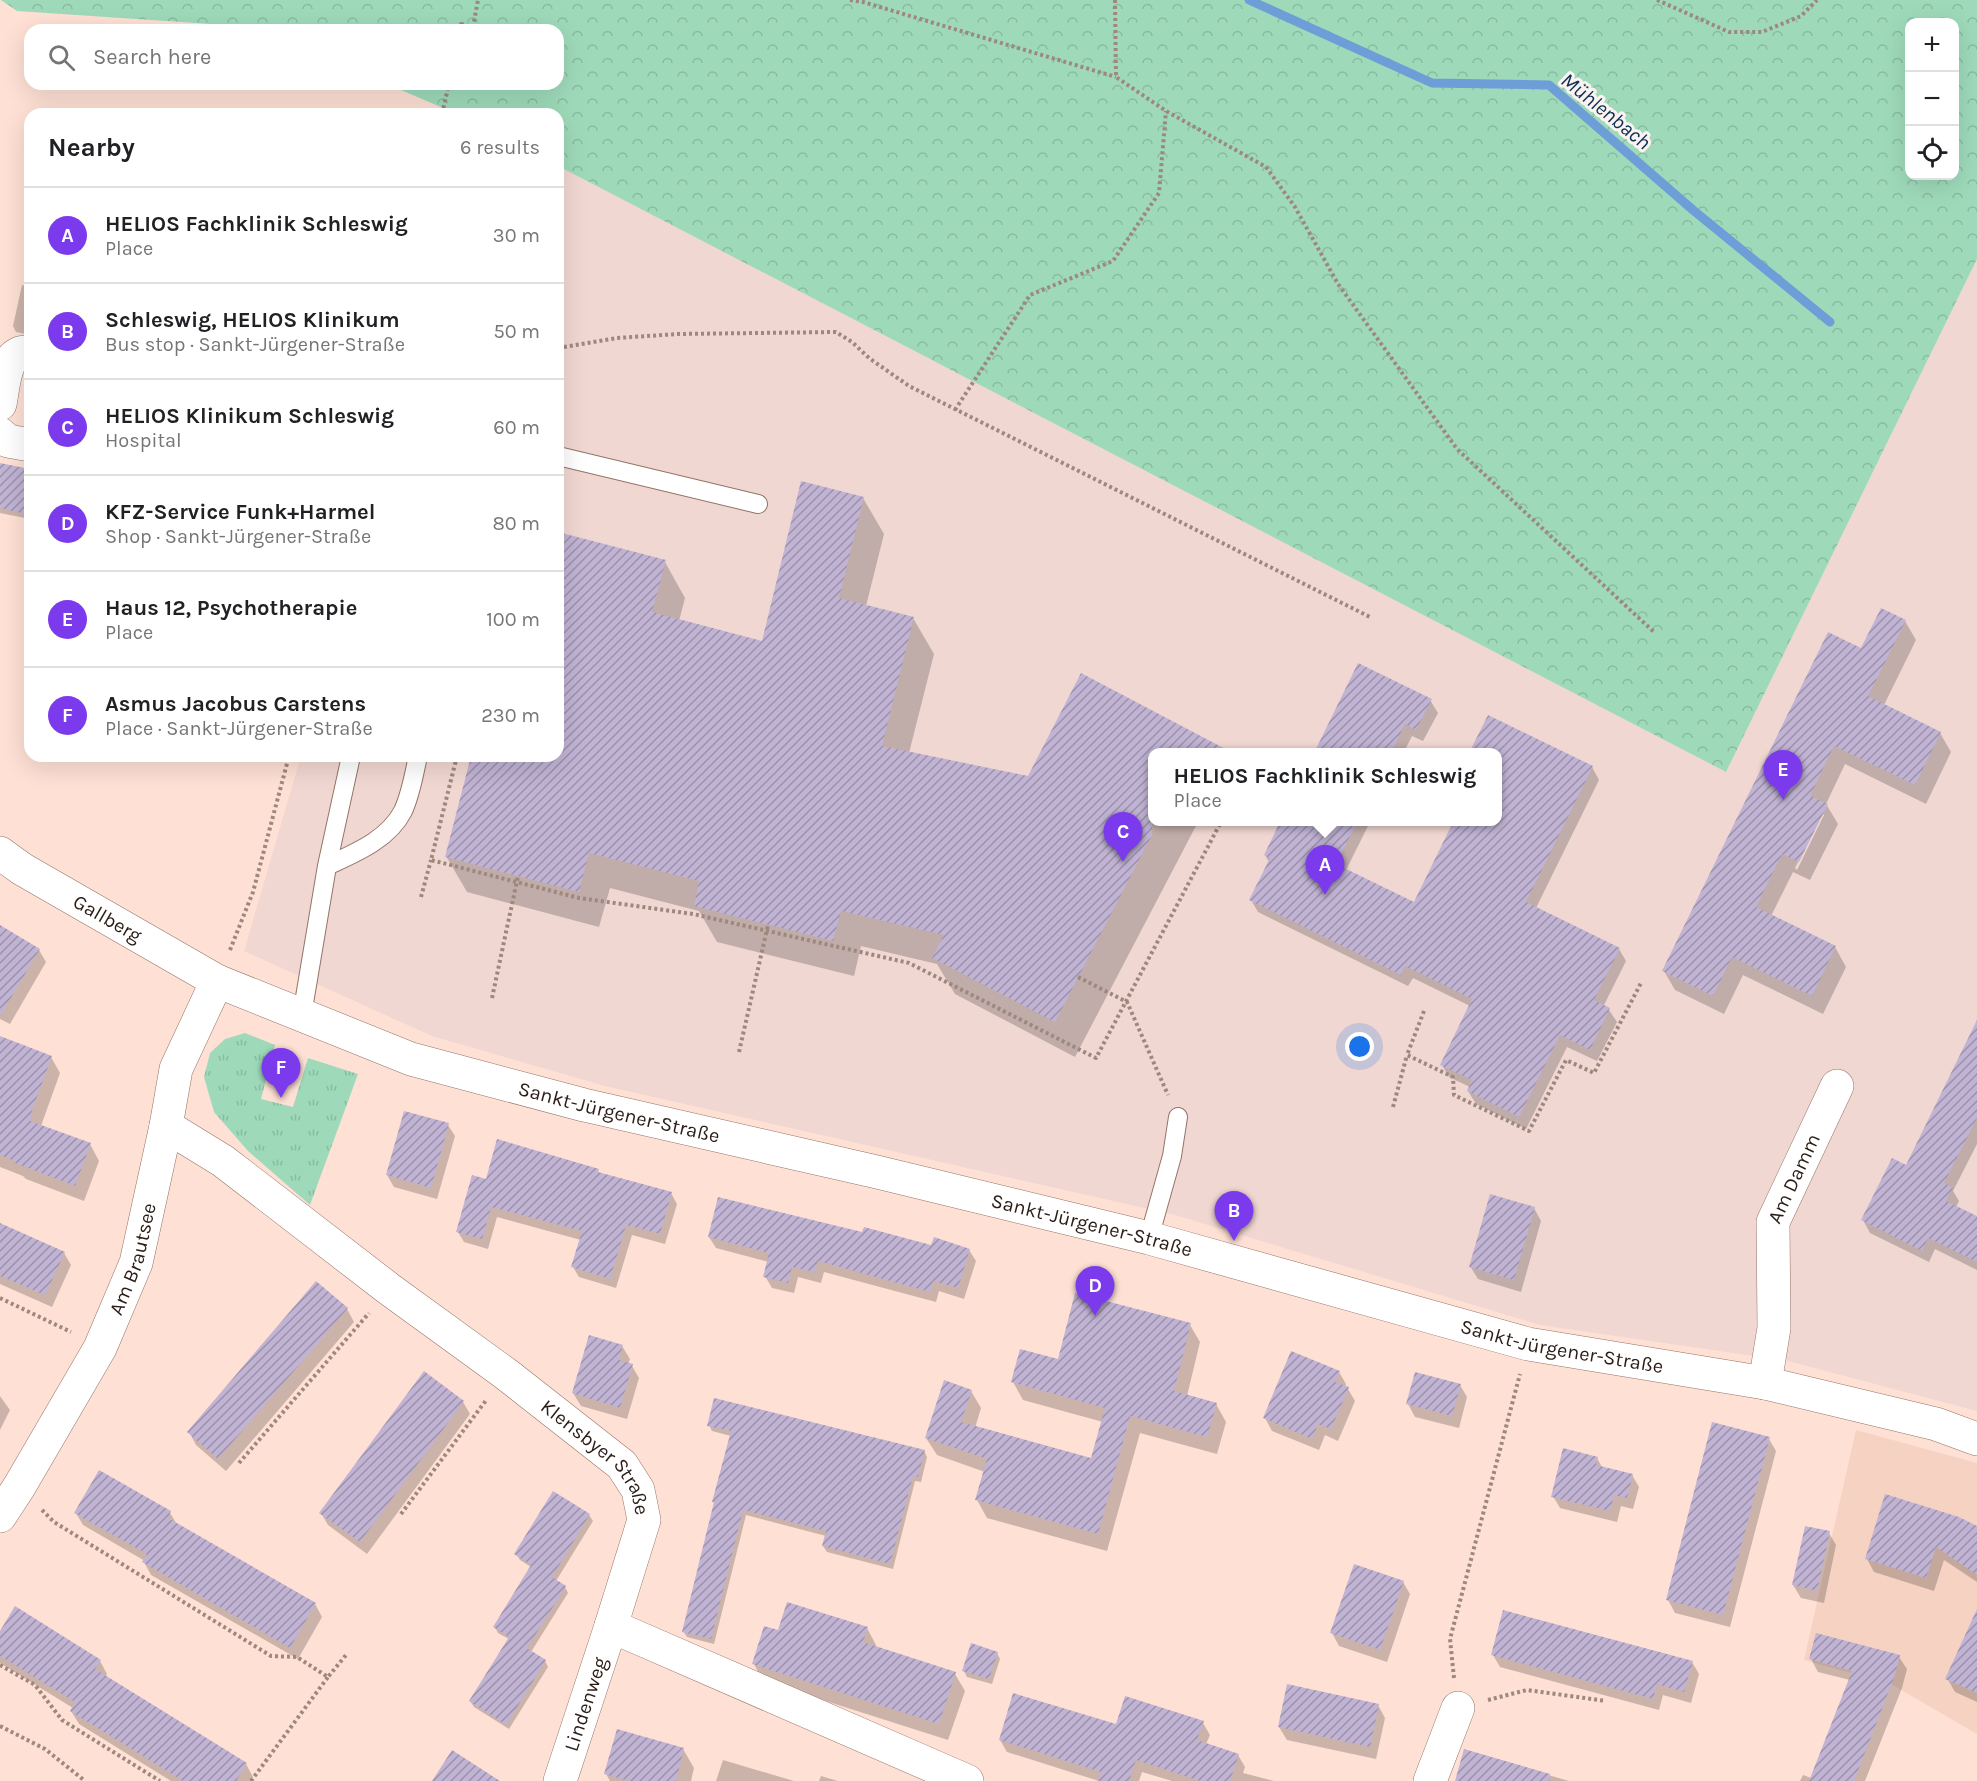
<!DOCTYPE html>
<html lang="en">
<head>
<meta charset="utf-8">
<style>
  body { margin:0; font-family:Karla,sans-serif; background:#f2f2f2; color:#202124 }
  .controls { position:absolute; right:18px; top:18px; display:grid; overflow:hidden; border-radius:12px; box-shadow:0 6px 24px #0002 }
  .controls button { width:54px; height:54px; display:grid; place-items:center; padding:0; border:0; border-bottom:2px solid #e0e0e0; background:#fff; color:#202124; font:30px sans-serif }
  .you { position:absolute; left:1360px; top:1047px; width:21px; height:21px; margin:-15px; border:4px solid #fff; border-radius:50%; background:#1a73e8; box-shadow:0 0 0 9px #1a73e833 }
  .badge { display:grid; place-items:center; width:39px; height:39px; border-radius:50%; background:#7c3aed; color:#fff; font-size:20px; font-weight:700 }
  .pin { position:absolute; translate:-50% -50px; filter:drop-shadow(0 2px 3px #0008) }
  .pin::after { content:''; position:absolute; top:32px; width:21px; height:18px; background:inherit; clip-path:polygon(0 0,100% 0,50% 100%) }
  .popup { position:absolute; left:1148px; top:748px; width:354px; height:78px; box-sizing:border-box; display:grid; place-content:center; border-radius:12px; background:#fff; filter:drop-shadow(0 2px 4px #0005); font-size:20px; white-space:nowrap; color:#757577 }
  .popup b { font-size:22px; color:#202124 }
  .popup::after { content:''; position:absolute; left:50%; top:100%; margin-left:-12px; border:12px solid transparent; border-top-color:#fff }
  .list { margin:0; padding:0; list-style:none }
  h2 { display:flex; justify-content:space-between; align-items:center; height:78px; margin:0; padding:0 24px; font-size:26px }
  h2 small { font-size:20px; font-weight:400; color:#757577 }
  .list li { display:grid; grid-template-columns:39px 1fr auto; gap:18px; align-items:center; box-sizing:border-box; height:96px; padding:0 24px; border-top:2px solid #e0e0e0 }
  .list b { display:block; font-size:22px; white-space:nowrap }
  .list p { margin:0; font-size:20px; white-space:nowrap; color:#757577 }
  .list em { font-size:20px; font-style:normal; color:#757577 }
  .icon { flex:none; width:33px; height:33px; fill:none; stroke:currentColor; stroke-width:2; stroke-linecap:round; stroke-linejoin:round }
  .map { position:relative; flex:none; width:1977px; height:1781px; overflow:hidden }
  .search { position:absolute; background:#fff; box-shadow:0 6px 24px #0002; left:24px; top:24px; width:540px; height:66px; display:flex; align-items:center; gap:15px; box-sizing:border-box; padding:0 21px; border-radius:18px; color:#757577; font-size:22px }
  .panel { position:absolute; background:#fff; box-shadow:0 6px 24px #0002; left:24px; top:108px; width:540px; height:654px; border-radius:18px }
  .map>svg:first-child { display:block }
  .built { fill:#f6d2c3 }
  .medical { fill:#f1d7d2; fill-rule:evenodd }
  .grass { fill:url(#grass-tufts) }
  .park { fill:url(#park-crowns); fill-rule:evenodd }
  .shadow { fill:#0003; fill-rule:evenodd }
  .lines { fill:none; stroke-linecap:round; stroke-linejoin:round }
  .stream { stroke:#6d9ed7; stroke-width:9 }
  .building { fill:url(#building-hatch) }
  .lane-casing { stroke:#957466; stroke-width:20 }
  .street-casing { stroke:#957466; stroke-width:34 }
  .path { stroke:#9e887e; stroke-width:4; stroke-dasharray:3 3; stroke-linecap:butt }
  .lane { stroke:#fff; stroke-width:18 }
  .street { stroke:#fff; stroke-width:33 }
  .labels { text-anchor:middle; stroke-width:6; stroke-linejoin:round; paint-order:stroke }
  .street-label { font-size:20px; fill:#2a1d17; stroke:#fbf3f0 }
  .water-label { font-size:21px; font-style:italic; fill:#0c3055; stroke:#fbf3f0 }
</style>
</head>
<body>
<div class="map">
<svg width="1977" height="1781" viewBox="0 0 1977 1781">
  <defs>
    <pattern id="grass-tufts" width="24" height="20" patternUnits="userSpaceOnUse" patternTransform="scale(1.5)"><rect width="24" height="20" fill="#9edaba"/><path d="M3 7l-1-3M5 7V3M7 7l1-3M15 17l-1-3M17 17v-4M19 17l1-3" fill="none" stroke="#88bb9f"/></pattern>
    <pattern id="park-crowns" width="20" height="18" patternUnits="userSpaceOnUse" patternTransform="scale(1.5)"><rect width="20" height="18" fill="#9edaba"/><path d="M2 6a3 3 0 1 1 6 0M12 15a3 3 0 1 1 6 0" fill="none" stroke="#88bb9f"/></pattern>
    <pattern id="building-hatch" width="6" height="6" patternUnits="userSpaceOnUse" patternTransform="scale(1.5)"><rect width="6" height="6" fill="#c0b3d4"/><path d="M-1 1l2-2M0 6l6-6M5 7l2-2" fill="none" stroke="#9c91ab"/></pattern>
  </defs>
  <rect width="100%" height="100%" fill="#fee0d4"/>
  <path class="built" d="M1856,1430l121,33v271l-86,-50 -87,-24z"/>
  <path class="medical" d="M558,166l1168,606 251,-513v1152l-189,-50 -248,-36 -365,-110 -570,-129 -173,-50 -188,-85 57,-195h257zM1152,752h346v70h-346z"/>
  <path class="grass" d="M245,1033l30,12 -14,54 32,8 15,-49 50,16 -48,131 -62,-54 -34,-39 -10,-35 6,-24 15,-14z"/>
  <path class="park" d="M1,0h1976v259l-251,513 -1168,-606v-52h-101l-70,-30h171v-54h-296l-6,-3 -239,-16zM1910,22h44v154h-44z"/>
  <path class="shadow" d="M22,285l8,1v49l-14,-3 -3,-6z
    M0,465l30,6v48l-30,-6z
    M863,498l21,36 -18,72 47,12 21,36 -25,99 120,24 123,-25v70h46l-123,235 -120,-63 -18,-30 -76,-18 -7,30 -137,-34 -18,-31 -89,-23 -11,39 -132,-35 -21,-36 27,-100h85v-222l107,28 20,36 -6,23 84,21z
    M1905,621l11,19 -32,65 56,28 11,19 -25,52 -81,-40 -19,40 12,20 -28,56 -17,-8 -22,44 64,31 11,20 -23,47 -80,-39 -19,39 -49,-24 -11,-19 198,-321zM1822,813l2,2 -27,55 -2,-2z
    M1430,700l8,13 -15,28 -11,-5 -8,16h-89z
    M1489,717l103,50 7,13 -63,128 83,41 7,12 -23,46 6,3 8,12 -20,39 -30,-14 -41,82 -50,-25 -8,-13 2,-4 -21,-10 -7,-12 28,-59 -57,-28 -5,8 -150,-74 -7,-12 18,-38 -4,-7 17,-33h88l-24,48 68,34 41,-82h43v-70z
    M0,926l39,24 7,12 -36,62 -10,-5z
    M1977,1024v120l-24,47 6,10 -3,6 21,11v52l-42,-21 -6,13 -59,-29 -7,-13 43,-53z
    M0,1038l51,19 9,16 -19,53 49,18 9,17 -15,40 -58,-22 -3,-3 -23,-9z
    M448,1125l7,11 -18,63 -43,-12 -7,-12z
    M598,1171l1,2 72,20 6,11 -12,40 -33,-9 -16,53 -37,-11 -6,-10 8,-27 -84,-23 -9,32 -24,-7 -6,-10 29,-51z
    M1534,1208l7,13 -20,71 -43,-13 -8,-13z
    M0,1225l64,28 7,12 -19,42 -52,-23z
    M863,1234l69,13 37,3 7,11 -12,38 -25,-8 -3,11 -112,-30 -3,11 -23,-6 -4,16 -22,-5 -7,-12 4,-14 -53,-14 -7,-11z
    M347,1309l7,13 -128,149 -30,-26 -7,-13z
    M1190,1325l10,17 -13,54 29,8 10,18 -9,32 -77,-21 -33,118 -120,-33 -10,-18 8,-28 -48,-17 -11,-17 45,-47 10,17 -6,20 117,32 11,-38 -80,-22 -10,-18 46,-21z
    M622,1346l8,13 -2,6 4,1 7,12 -12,41 -46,-13 -8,-13z
    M1339,1372l7,12 -1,3 3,2 7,12 -17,40 -13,-6 -6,15 -47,-19 -7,-13z
    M1460,1385l7,12 -8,31 -44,-11 -7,-13z
    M0,1396l10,14 -10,20z
    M463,1402l7,12 -103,140 -39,-29 -7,-12z
    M709,1425l215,26 3,6 -6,25 -6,-1 -22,88 -66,-17 -4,-6 3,-10 -80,-21 -32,129 -27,-7 -4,-6 32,-127 -2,-2 18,-66 -19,-5z
    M1769,1439l7,12 -46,176 -55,-14 -7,-13z
    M1597,1458l6,11 29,6 7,12 -6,22 -12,-3 -4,16 -57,-14 -7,-12z
    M100,1472l70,41 8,13 137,78 7,13 -24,42 -147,-84 -7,-13 1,-1 -62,-36 -7,-12z
    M554,1493l35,22 4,6 -37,60 9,6 3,6 -37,59 14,9 3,6 -39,62 -35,-22 -4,-6 39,-62 -11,-6 -3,-6 36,-60 -11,-7 -4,-6z
    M1977,1528v54l-33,-22 -10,31 -60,-19 -7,-13z
    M1829,1533l7,12 -12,58 -23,-5 -8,-13z
    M1403,1582l7,12 -23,68 -48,-16 -7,-13z
    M1977,1612v90l-22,-10 -8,-14z
    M867,1628l9,17v3l79,26 10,17 -17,49 -185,-59 -9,-17 25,-32z
    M0,1634l100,27 7,13 -2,3 141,87 7,13 -2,4h-80l-92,-57 -8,-13 2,-3 -73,-45z
    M997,1653l3,6 -8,25 -25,-7 -3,-6z
    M1493,1655l199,7 7,12 -8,29 -28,-8 -4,15 -159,-43z
    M1899,1657l8,12 -5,19 -37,93h-65l3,-6 11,4 36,-99 -32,-8 -7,-13z
    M1378,1705l7,13 -9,41 -89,-19 -8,-13z
    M1203,1723l7,12 -4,9 32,11 7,12 -2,6 31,8h-102l-30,-9 -3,9h-40l-92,-29 -7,-12 117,-14z
    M683,1749l11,19 -3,13h-81l-4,-7z
    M1465,1751l104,30h-112z
    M723,1760l71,21h-78z
    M821,1776l17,5h-19z"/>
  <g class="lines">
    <path class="stream" d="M1249,0l183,83 117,2 144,125 137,112"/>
  </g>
  <path class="building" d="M0,463l30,6v46l-30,-7z
    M801,481l63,16 -25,101 75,19 -32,129 146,30 53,-103 152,80h-81v82l-97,187 -123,-64 12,-23 -103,-24 -8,30 -139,-35 5,-25 -110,-28 -10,39 -134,-35 26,-101h87v-224l108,28 -14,52 110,29z
    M1881,608l25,12 -38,76 73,36 -26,53 -81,-39 -24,50 18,8 -29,58 -17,-8 -26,53 80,39 -24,50 -80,-39 -19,39 -51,-25 166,-339 33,16z
    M1358,663l74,36 -16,31 -11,-6 -14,29h-77z
    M1488,715l105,51 -67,136 94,46 -26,52 16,8 -20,42 -30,-15 -41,82 -52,-26 5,-11 -32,-15 32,-66 -67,-33 -4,9 -152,-75 21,-42 -6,-3 16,-33h77l-21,42 78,38 39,-80h44v-69h-28z
    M0,925l40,24 -40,67z
    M1977,1020v98l-33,65 9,5 -7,13 31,15v46l-49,-24 -6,13 -61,-31 31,-62 14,7z
    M0,1036l52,20 -22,60h2l-2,5 61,22 -16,43 -60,-23v-2l-15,-6z
    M404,1111l45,12 -18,65 -45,-13z
    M497,1139l102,30 -1,3 74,20 -12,42 -34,-9 -16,54 -39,-12 11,-36 -91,-24 -9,32 -26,-7 16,-57 14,4z
    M1490,1194l45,13 -21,73 -45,-13z
    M718,1197l144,35 2,-5 67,18 3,-8 36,12 -12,39 -25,-7 -3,11 -112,-31 -3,11 -23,-5 -4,16 -25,-6 6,-24 -61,-16z
    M0,1223l65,29 -20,43 -45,-19z
    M316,1281l32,27 -130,151 -31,-27z
    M1075,1293l116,30 -17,68 43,12 -10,34 -77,-21 -32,118 -123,-34 12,-41 -62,-21 19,-58 28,10 -11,32 130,36 14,-50 -94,-26 9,-33 38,10z
    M589,1335l34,10 -4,15 14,4 -13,44 -48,-15z
    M1291,1351l49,20 -5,11 14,5 -18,42 -13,-5 -6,15 -49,-21z
    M424,1371l40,30 -104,141 -41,-29z
    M1415,1372l46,12 -9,32 -46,-12z
    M714,1398l211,52 -7,27 -5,-1 -23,88 -68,-18 4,-15 -83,-21 -32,129 -29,-7 32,-130h-2l19,-71 -24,-5z
    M1712,1422l58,15 -47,178 -57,-15z
    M1563,1448l35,9 -2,8 37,9 -6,24 -13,-3 -4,16 -59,-14z
    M99,1470l72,41 -3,7 148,85 -26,45 -148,-86 5,-8 -73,-41z
    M553,1491l37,23 -38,63 14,9 -39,62 -34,-21 38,-62 -17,-11z
    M1885,1494l74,23 18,9v49l-41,-28 -10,31 -61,-19z
    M1805,1526l25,5 -13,60 -25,-6z
    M1354,1564l50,17 -24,69 -50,-17z
    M787,1602l81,25 -5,15 93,30 -17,52 -187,-60 12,-38 14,4z
    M15,1606l86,54 -6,9 152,94 -11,18h-53l-113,-70 5,-9 -75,-46v-25z
    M1977,1609v84l-32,-14z
    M1503,1610l190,51 -9,31 -27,-8 -4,15 -162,-44z
    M1816,1633l84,22 -5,20 -41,106h-45l43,-110 -43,-12z
    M509,1637l37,23 -40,65 -37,-24z
    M971,1643l27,9 -9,27 -27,-8z
    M1287,1684l92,20 -9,43 -92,-20z
    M1013,1693l103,31 9,-28 79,25 -7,19 42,14 -9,27h-30l-64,-21 -7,21h-31l3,-9 -102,-32z
    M617,1729l67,19 -8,33h-47l-25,-7z
    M1464,1749l86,25 -1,7h-94z
    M452,1750l48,31h-68z"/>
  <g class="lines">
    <g class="lane-casing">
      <path id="lane" d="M558,456l200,48
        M327,866c28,-13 61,-26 76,-55 8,-17 11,-37 15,-55
        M302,1015l25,-149 24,-110
        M1149,1238l23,-82 6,-39"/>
    </g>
    <g class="street-casing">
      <g id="street">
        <path d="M0,404c4,-18 4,-57 30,-51"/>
        <path d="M0,434l8,7 22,4"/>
        <path id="s1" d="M0,853l22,16 195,112 194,78 173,46 293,67 272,66 379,106 237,39 171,41 41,15"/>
        <path id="s2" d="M166,1126l57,35 166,128 117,85 116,91 16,25 6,30 -33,106 356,155"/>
        <path id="s3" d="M1765,1383l9,-55 -1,-106 64,-136"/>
        <path id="s4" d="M0,1516l19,-29 81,-139 36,-85 30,-137 10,-57 41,-88"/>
        <path id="s5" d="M560,1781l51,-155"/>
        <path d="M1430,1781l28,-73"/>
      </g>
    </g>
    <path class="path" d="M850,0l13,2 253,75
      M1115,0l1,77 50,34 100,56 29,40 43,77 119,165 198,184
      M1657,0l72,32h33l39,-16 16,-16
      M460,30l1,-6 12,3 5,-27
      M452,84l9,2v-2
      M442,114l7,-30
      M558,348l59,-10 61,-4 158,-2 16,10 17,16 40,28 463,232
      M955,410l75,-115 83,-34 46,-68 7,-82
      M457,756l-26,104 148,38 114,16 216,49 187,95 125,-236
      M421,897l10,-37
      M230,950l23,-58 36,-136
      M1078,977l49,25 41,93
      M492,998l26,-122
      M1424,1011l-17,44 46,22 1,18 75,36 37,-71 28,13 47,-90
      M739,1052l29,-127
      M1393,1107l14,-52
      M0,1298l71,34
      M239,1463l130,-150
      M42,1510l12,12 217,134 26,1 31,20 18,-22
      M401,1514l86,-115
      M0,1665l35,20 27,35 98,61
      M1454,1678l-4,-39 70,-265
      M1488,1700l39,-10 79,11
      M0,1726l45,23 40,32
      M251,1781l77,-104"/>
    <use href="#lane" class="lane"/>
    <use href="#street" class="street"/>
  </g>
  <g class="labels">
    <g class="street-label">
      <text dy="7" stroke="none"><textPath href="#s1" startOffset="126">Gallberg</textPath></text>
      <text dy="7" stroke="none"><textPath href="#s1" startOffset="676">Sankt-Jürgener-Straße</textPath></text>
      <text dy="7" stroke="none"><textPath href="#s3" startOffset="210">Am Damm</textPath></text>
      <text dy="7" stroke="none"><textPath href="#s1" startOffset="1162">Sankt-Jürgener-Straße</textPath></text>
      <text dy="7" stroke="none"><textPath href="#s4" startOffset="291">Am Brautsee</textPath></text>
      <text dy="7" stroke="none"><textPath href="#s1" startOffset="1648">Sankt-Jürgener-Straße</textPath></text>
      <text dy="7" stroke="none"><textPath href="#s2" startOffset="546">Klensbyer Straße</textPath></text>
      <text dy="7" stroke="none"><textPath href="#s5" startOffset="81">Lindenweg</textPath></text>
    </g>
    <g class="water-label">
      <text transform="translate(1606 111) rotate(39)" y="7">Mühlenbach</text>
    </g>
  </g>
</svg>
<div class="controls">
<button>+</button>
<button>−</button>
<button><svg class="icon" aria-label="locate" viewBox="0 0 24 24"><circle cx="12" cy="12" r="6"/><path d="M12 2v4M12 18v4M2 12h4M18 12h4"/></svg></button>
</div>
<div class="you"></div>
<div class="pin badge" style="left:1325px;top:895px">A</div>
<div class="popup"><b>HELIOS Fachklinik Schleswig</b>Place</div>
<div class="pin badge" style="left:1234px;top:1241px">B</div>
<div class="pin badge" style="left:1123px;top:862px">C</div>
<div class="pin badge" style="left:1095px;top:1316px">D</div>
<div class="pin badge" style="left:1783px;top:800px">E</div>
<div class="pin badge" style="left:281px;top:1098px">F</div>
<div class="search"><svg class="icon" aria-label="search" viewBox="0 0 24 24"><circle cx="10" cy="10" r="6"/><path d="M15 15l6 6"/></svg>Search here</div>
<section class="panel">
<h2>Nearby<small>6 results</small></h2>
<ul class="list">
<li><span class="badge">A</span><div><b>HELIOS Fachklinik Schleswig</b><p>Place</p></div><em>30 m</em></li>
<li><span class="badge">B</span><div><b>Schleswig, HELIOS Klinikum</b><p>Bus stop · Sankt-Jürgener-Straße</p></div><em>50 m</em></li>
<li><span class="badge">C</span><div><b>HELIOS Klinikum Schleswig</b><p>Hospital</p></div><em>60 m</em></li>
<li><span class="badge">D</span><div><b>KFZ-Service Funk+Harmel</b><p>Shop · Sankt-Jürgener-Straße</p></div><em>80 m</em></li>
<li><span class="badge">E</span><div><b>Haus 12, Psychotherapie</b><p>Place</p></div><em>100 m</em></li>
<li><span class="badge">F</span><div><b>Asmus Jacobus Carstens</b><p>Place · Sankt-Jürgener-Straße</p></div><em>230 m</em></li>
</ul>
</section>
</div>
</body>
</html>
